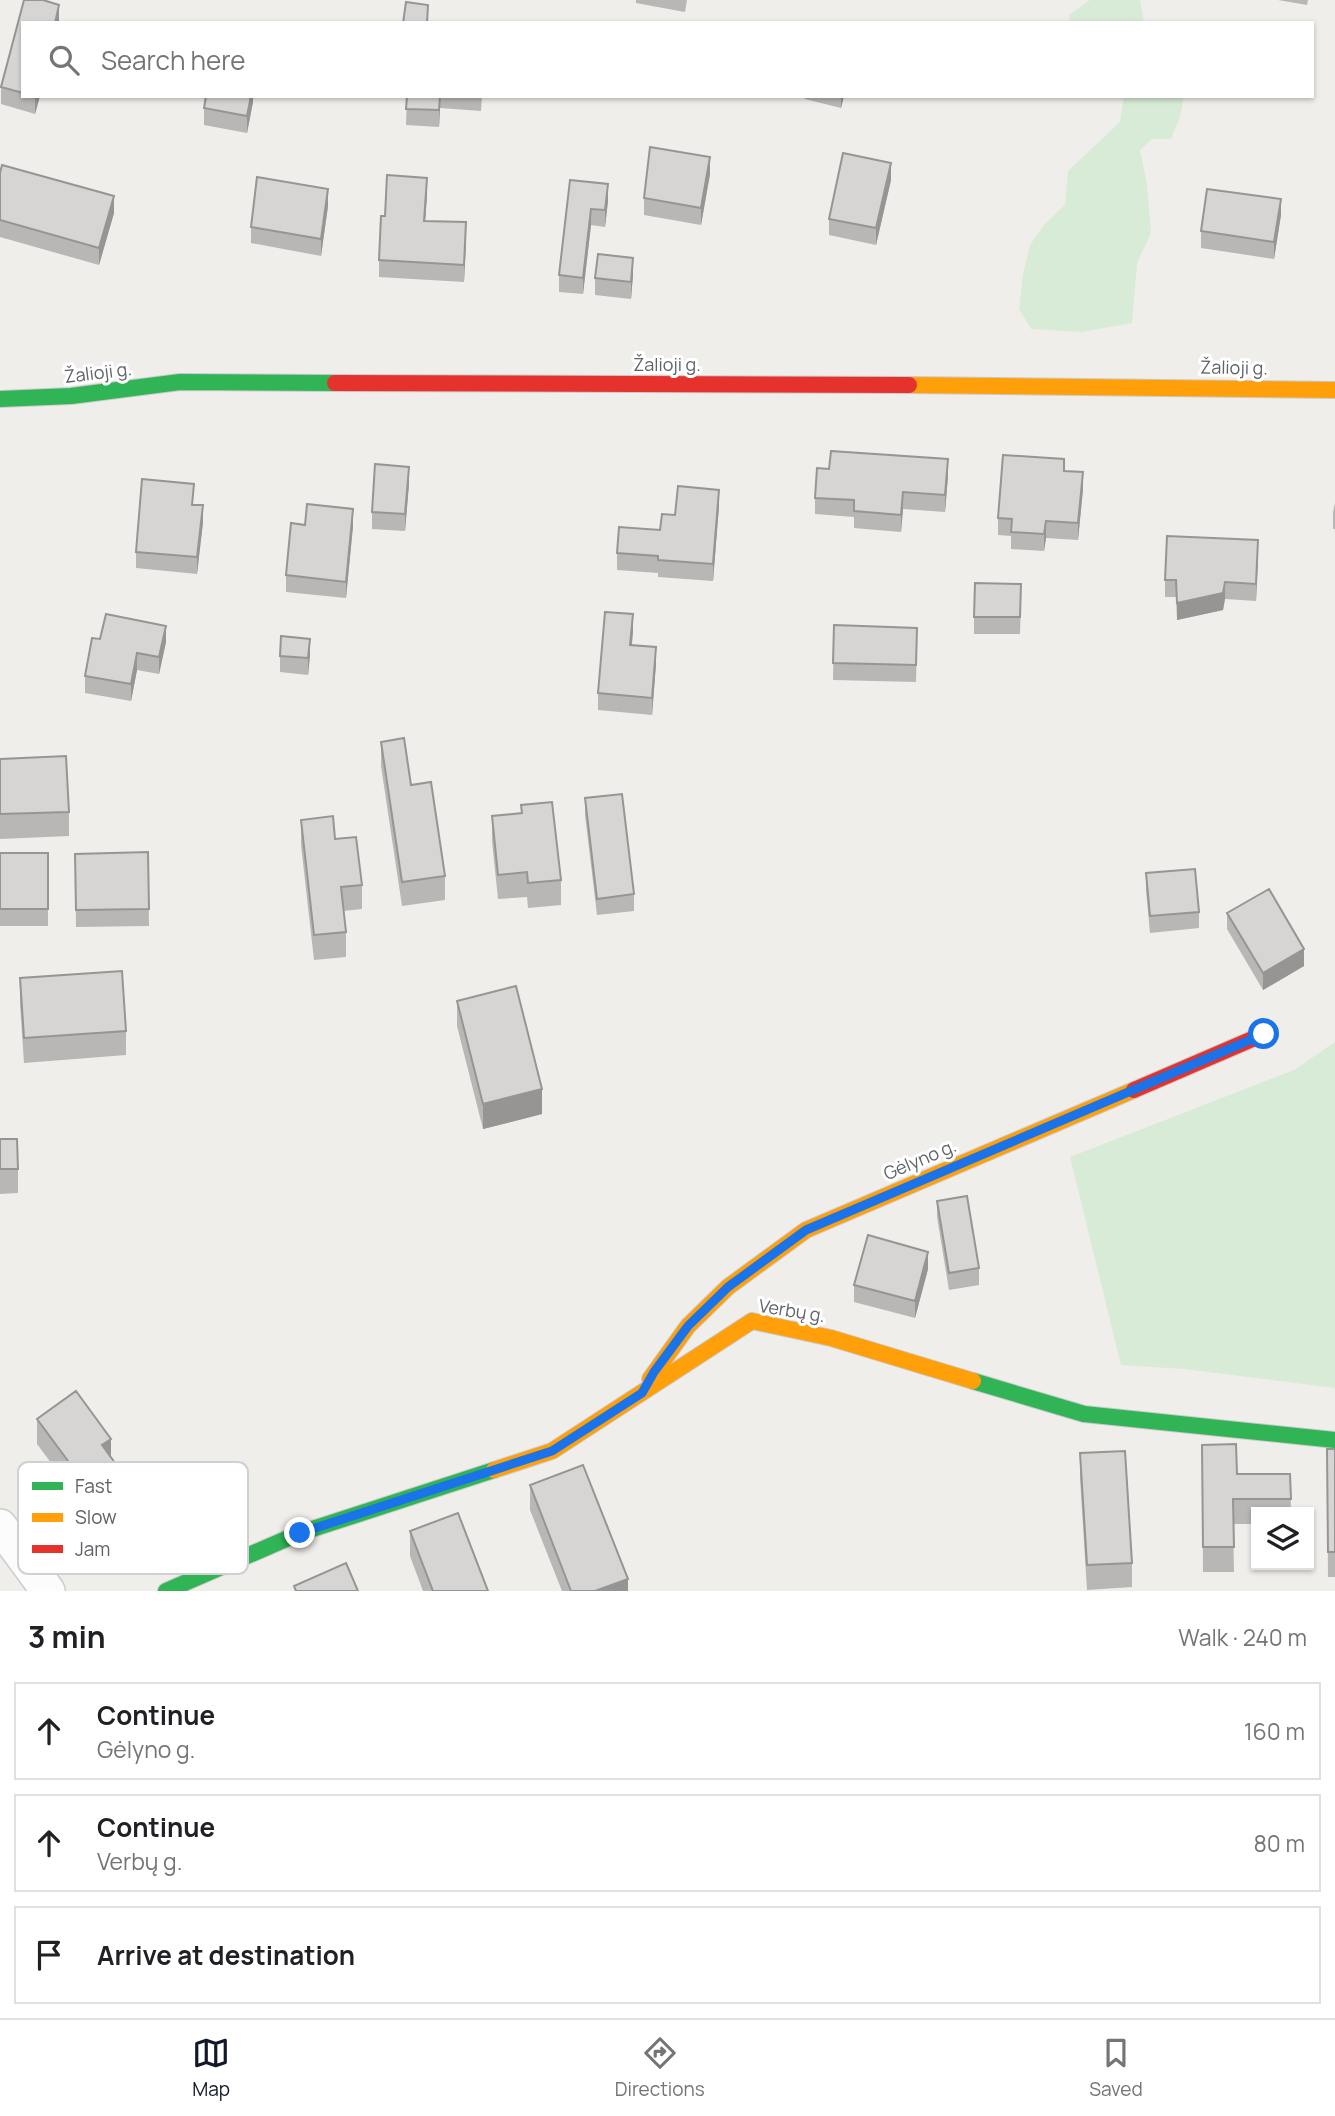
<!DOCTYPE html>
<html lang="en">
<head>
<meta charset="utf-8">
<style>
  body { margin:0; font-family:Manrope,sans-serif; background:#f6f6f6; color:#202124 }
  .controls { position:absolute; right:21px; bottom:21px; display:grid; overflow:hidden; border-radius:0px; box-shadow:0 2px 5px #0004 }
  .controls button { width:63px; height:63px; display:grid; place-items:center; padding:0; border:0; border-bottom:2px solid #e0e0e0; background:#fff; color:#202124; font:35px sans-serif }
  .stop { position:absolute; width:21px; height:21px; margin:-16px; border:5px solid #1a73e8; border-radius:50%; background:#fff }
  .stop.end { background:#1a73e8; border-color:#fff; box-shadow:0 2px 7px #0008 }
  .list { margin:0; padding:0; list-style:none }
  h2 { display:flex; justify-content:space-between; align-items:center; height:91px; margin:0; padding:0 28px; font-size:30px }
  h2 small { font-size:23px; font-weight:400; color:#757577 }
  .list li { display:grid; grid-template-columns:46px 1fr auto; gap:21px; align-items:center; box-sizing:border-box; height:98px; margin:0 14px 14px; padding:0 14px; border:2px solid #e0e0e0; border-radius:0px }
  .list b { display:block; font-size:26px; white-space:nowrap }
  .list p { margin:0; font-size:23px; white-space:nowrap; color:#757577 }
  .list em { font-size:23px; font-style:normal; color:#757577 }
  .icon { flex:none; width:38px; height:38px; fill:none; stroke:currentColor; stroke-width:2; stroke-linecap:round; stroke-linejoin:round }
  .map { position:relative; flex:none; width:1335px; height:1591px; overflow:hidden }
  .search { position:absolute; background:#fff; box-shadow:0 2px 5px #0004; left:21px; right:21px; top:21px; height:77px; display:flex; align-items:center; gap:18px; box-sizing:border-box; padding:0 24px; border-radius:0px; color:#757577; font-size:26px }
  .sheet { height:427px; background:#fff }
  nav { display:flex; justify-content:space-around; align-items:center; box-sizing:border-box; height:98px; border-top:2px solid #e0e0e0; background:#fff; font-size:19px; color:#757577 }
  nav a { display:grid; justify-items:center; gap:4px }
  nav .on { color:#111827 }
  .map>svg:first-child { display:block }
  .green { fill:#d8ebd6 }
  .lines { fill:none; stroke-linecap:round; stroke-linejoin:round }
  .street-casing { stroke:#cbcccc; stroke-width:36 }
  .fast-casing { stroke:#cacacb; stroke-width:18 }
  .slow-casing { stroke:#cacacb; stroke-width:18 }
  .jam-casing { stroke:#cacacb; stroke-width:18 }
  .street { stroke:#fdfcfc; stroke-width:33 }
  .fast { stroke:#30b455; stroke-width:16 }
  .slow { stroke:#ff9f0a; stroke-width:16 }
  .jam { stroke:#e5322d; stroke-width:16 }
  .wall { fill:#b8b7b5 }
  .shaded-wall { fill:#969594 }
  .building { fill:#d6d5d3; stroke:#969594; stroke-width:2 }
  .route { stroke:#1a73e8; stroke-width:9 }
  .labels { text-anchor:middle; stroke-width:6; stroke-linejoin:round; paint-order:stroke }
  .street-label { font-size:18px; fill:#5f6368; stroke:#fff }
  .key { fill:#fff; stroke:#cfd0d2; stroke-width:2 }
  .key-label { font-size:19px; fill:#5f6368 }
</style>
</head>
<body>
<div class="map">
<svg width="1335" height="1591" viewBox="0 0 1335 1591">
  <rect width="100%" height="100%" fill="#efeeea"/>
  <path class="green" d="M1090,0h50l4,23h-75l1,-9z
    M1124,96h60l-4,21 -9,22h-19l-12,11 7,34 4,49 -14,30 -5,60 -50,9 -51,-3 -12,-20 4,-35 7,-29 14,-20 21,-20 3,-34 52,-49z
    M1335,1042v346l-151,-19 -63,-4 -51,-208 224,-87z"/>
  <g class="lines">
    <g class="street-casing">
      <path id="street" d="M0,1526l48,65"/>
    </g>
    <g class="fast-casing">
      <path id="fast" d="M0,399l71,-3 109,-14 155,1
        M973,1381l111,33 251,26
        M166,1591l134,-58 194,-63"/>
    </g>
    <g class="slow-casing">
      <path id="slow" d="M909,385l426,5
        M650,1379l38,-53 40,-39 78,-57 328,-140
        M494,1470l58,-19 200,-130 79,17 142,43"/>
    </g>
    <g class="jam-casing">
      <path id="jam" d="M335,383l574,2
        M1134,1090l130,-56"/>
    </g>
    <use href="#street" class="street"/>
    <use href="#fast" class="fast"/>
    <use href="#slow" class="slow"/>
    <use href="#jam" class="jam"/>
  </g>
  <path class="wall" d="M24,0h19l16,5v18h-36v73h17l-5,18 -34,-10v-17z
    M636,0h51l-2,12 -49,-9z
    M1278,0h30l-1,5z
    M253,96v6l-6,31 -43,-8v-17z
    M407,96h75l-1,15 -41,-3 -1,19 -33,-2z
    M805,96h39l-3,12 -36,-9z
    M0,173l114,40 -15,52 -99,-28z
    M710,174l-9,51 -57,-10v-17z
    M570,180l38,21 -3,26 -14,-2 -8,69 -24,-2v-17z
    M891,180l-15,65 -47,-10v-16z
    M427,195l-2,26 41,18 -2,43 -85,-5v-17l6,-44z
    M328,206l-7,50 -70,-13v-16z
    M1281,215l-7,44 -73,-11v-17z
    M633,275l-2,24 -36,-4v-17z
    M1064,471l19,18 -5,51 -32,-2 -2,13 -33,-2v-13l-13,-1v-17z
    M948,476l-3,36 -42,-3 -2,23 -47,-4v-11l-39,-3v-16z
    M409,484l-4,47 -33,-2v-17z
    M1335,503v26h-2v-17z
    M193,505l10,17 -6,52 -61,-6v-16z
    M719,506l-6,75 -55,-4v-4l-41,-3v-17l43,-23 15,-15z
    M353,526l-7,72 -60,-6v-17z
    M1258,556l-2,45 -31,-2 -2,11 -46,10 -1,-23h-11v-17z
    M1021,601l-1,33h-46v-17z
    M834,625l83,19 -1,38 -83,-2z
    M633,631l-1,14 24,19 -4,51 -54,-5v-17z
    M100,639l66,3 -7,32 -22,-4 -6,31 -46,-8v-17z
    M310,655l-2,20 -28,-3v-16z
    M381,742l30,43 34,91v24l-43,6 -21,-140z
    M0,759l69,53v24l-69,3z
    M585,798l49,96v17l-37,4 -12,-100z
    M521,805l40,75v25l-33,3 -1,-11 -29,2 -6,-58v-25l29,-3z
    M301,820l34,19 27,46v24l-19,2 3,21v25l-32,3 -13,-115z
    M148,852l1,74 -73,1 -1,-73z
    M0,853l48,56v17h-48z
    M1146,873l53,39v16l-49,5 -4,-43z
    M1227,913l77,53 -41,24 -36,-61z
    M20,978l106,53v24l-102,8 -4,-60z
    M457,1001l85,113 -59,15 -26,-103z
    M0,1139l18,30v24l-18,1z
    M937,1201l42,67v17l-30,5 -12,-73z
    M928,1269l-13,49 -61,-16v-17z
    M37,1419l74,38 26,61 -37,27 -37,-50v-16l-26,-35z
    M1202,1445l35,29h53l1,38h-35v12h-23l1,48h-31z
    M1327,1449h8v128h-7z
    M1080,1453l52,110v24l-45,3 -7,-112z
    M530,1485l98,106h-66l-32,-81z
    M410,1531l78,60h-65l-13,-35z"/>
  <path class="shaded-wall" d="M59,5v18h-4z
    M35,96h5l-5,18z
    M251,96h2v6l-6,31v-17z
    M440,96v12l-1,19v-17z
    M841,96h3l-3,12z
    M710,157v17l-9,51v-17z
    M891,163v17l-15,65v-17z
    M427,178v17l-3,43v-17z
    M608,184v17l-3,26v-17z
    M328,189v17l-7,50v-17z
    M114,196v17l-15,52v-17z
    M1281,199v16l-7,44v-17z
    M591,209v16l-8,69v-16z
    M466,222v17l-2,43v-17z
    M633,258v17l-2,24v-17z
    M948,459v17l-3,36v-17z
    M409,467v17l-4,47v-17z
    M1083,472v17l-5,51v-17z
    M719,490v16l-6,75v-17z
    M903,492v17l-2,23v-17z
    M203,505v17l-6,52v-17z
    M353,509v17l-7,72v-16z
    M1046,521v17l-2,13v-17z
    M1258,540v16l-2,45v-17z
    M1225,582v17l-2,11 -46,10v-17z
    M633,614v17l-3,31v-17z
    M166,626v16l-7,32v-17z
    M310,639v16l-2,20v-17z
    M656,647v17l-4,51v-17z
    M137,653v17l-6,31v-17z
    M1304,949v17l-41,24v-17z
    M542,1089v25l-59,15v-25z
    M928,1252v17l-13,49v-17z
    M111,1439v25l-9,-19z
    M137,1493v25l-37,27v-25z
    M628,1579v12h-33z"/>
  <path class="building" d="M24,0h19l16,5 -4,18h-32v70l-22,-6z
    M406,2l22,3 -1,18h-24z
    M206,96h45l-4,20 -43,-8z
    M407,96h33l-1,14 -33,-1z
    M650,147l60,10 -9,51 -57,-10z
    M843,153l48,10 -15,65 -47,-9z
    M2,165l112,31 -15,52 -99,-28v-47z
    M387,175l40,3 -3,43 42,1 -2,43 -85,-5 2,-44h4z
    M257,177l71,12 -7,50 -70,-12z
    M570,180l38,4 -3,26 -14,-1 -8,69 -24,-3z
    M1207,189l74,10 -7,43 -73,-11z
    M598,254l35,4 -2,24 -36,-4z
    M831,451l117,8 -3,36 -42,-3 -2,23 -47,-4v-11l-39,-2 2,-30 12,1z
    M1003,455l61,4v12l19,1 -5,51 -32,-2 -2,13 -33,-2 1,-13 -14,-1z
    M375,464l34,3 -4,47 -33,-2z
    M142,479l52,5 -2,21h11l-6,52 -61,-5z
    M678,486l41,4 -6,74 -55,-4v-4l-41,-3 2,-26 41,3 2,-16 13,1z
    M307,504l46,5 -7,73 -60,-7 5,-52 14,2z
    M1167,536l91,4 -2,44 -31,-2 -2,11 -46,10 -1,-23h-11z
    M975,583l46,1 -1,33h-46z
    M605,612l28,2 -3,31 26,2 -4,51 -54,-5z
    M106,614l60,12 -7,31 -22,-4 -6,31 -46,-8 7,-38 8,1z
    M834,625l83,3 -1,37 -83,-2z
    M281,636l29,3 -2,19 -28,-2z
    M404,738l7,47 20,-3 14,94 -43,6 -21,-140z
    M66,756l3,56 -69,2v-55z
    M622,794l12,100 -37,5 -12,-101z
    M552,802l9,78 -33,3 -1,-11 -29,3 -6,-59 30,-3 -1,-8z
    M333,816l2,23 21,-2 6,48 -21,2 5,45 -32,3 -13,-115z
    M148,852l1,57 -73,1 -1,-56z
    M0,853h48v56h-48z
    M1195,869l4,43 -49,4 -4,-43z
    M1269,889l35,60 -41,24 -36,-60z
    M122,971l4,60 -102,7 -4,-60z
    M516,986l26,103 -59,15 -26,-103z
    M0,1139h17l1,30h-18z
    M967,1196l12,72 -30,5 -12,-72z
    M868,1235l60,17 -13,49 -61,-16z
    M76,1391l35,48 -9,6 35,48 -37,27 -37,-49 8,-6 -34,-46z
    M1236,1444l1,30h53l1,25h-58l1,48h-31l-1,-102z
    M1327,1449h8v103h-7z
    M1125,1451l7,112 -45,2 -7,-112z
    M583,1465l45,114 -33,12h-24l-41,-106z
    M458,1513l30,78h-55l-23,-60z
    M346,1563l12,28h-62l-2,-5z"/>
  <g class="lines">
    <path class="route" d="M300,1533l252,-82 90,-58 12,-21 34,-46 40,-39 78,-57 458,-196"/>
  </g>
  <g class="labels">
    <g class="street-label">
      <text x="667" y="371">Žalioji g.</text>
      <text transform="translate(1234 368) rotate(1)" y="6">Žalioji g.</text>
      <text transform="translate(98 373) rotate(-7)" y="6">Žalioji g.</text>
      <text transform="translate(920 1160) rotate(-23)" y="6">Gėlyno g.</text>
      <text transform="translate(792 1311) rotate(9)" y="6">Verbų g.</text>
    </g>
  </g>
  <rect x="18" y="1462" width="230" height="112" rx="10" class="key"/>
  <rect x="32" y="1482" width="31" height="8" fill="#30b455"/>
  <rect x="32" y="1513" width="31" height="9" fill="#ff9f0a"/>
  <rect x="32" y="1545" width="31" height="8" fill="#e5322d"/>
  <g class="key-label">
    <text x="75" y="1493">Fast</text>
    <text x="75" y="1524">Slow</text>
    <text x="75" y="1556">Jam</text>
  </g>
</svg>
<div class="controls">
<button><svg class="icon" aria-label="layers" viewBox="0 0 24 24"><path d="M12 4l9 5-9 5-9-5zM3 14l9 5 9-5"/></svg></button>
</div>
<div class="stop" style="left:1264px;top:1034px"></div>
<div class="stop end" style="left:300px;top:1533px"></div>
<div class="search"><svg class="icon" aria-label="search" viewBox="0 0 24 24"><circle cx="10" cy="10" r="6"/><path d="M15 15l6 6"/></svg>Search here</div>
</div>
<section class="sheet">
<h2>3 min<small>Walk · 240 m</small></h2>
<ul class="list">
<li><svg class="icon" aria-label="ahead" viewBox="0 0 24 24"><path d="M12 20V5M6 11l6-6 6 6"/></svg><div><b>Continue</b><p>Gėlyno g.</p></div><em>160 m</em></li>
<li><svg class="icon" aria-label="ahead" viewBox="0 0 24 24"><path d="M12 20V5M6 11l6-6 6 6"/></svg><div><b>Continue</b><p>Verbų g.</p></div><em>80 m</em></li>
<li><svg class="icon" aria-label="arrive" viewBox="0 0 24 24"><path d="M6 21V4h12l-3 4 3 4H6"/></svg><div><b>Arrive at destination</b></div></li>
</ul>
</section>
<nav>
<a class="on"><svg class="icon" aria-label="map" viewBox="0 0 24 24"><path d="M3 6l6-2 6 2 6-2v14l-6 2-6-2-6 2zM9 4v14M15 6v14"/></svg>Map</a>
<a><svg class="icon" aria-label="directions" viewBox="0 0 24 24"><path d="M12 3l9 9-9 9-9-9zM9 14v-3h6M13 9l2 2-2 2"/></svg>Directions</a>
<a><svg class="icon" aria-label="saved" viewBox="0 0 24 24"><path d="M7 4h10v16l-5-4-5 4z"/></svg>Saved</a>
</nav>
</body>
</html>
